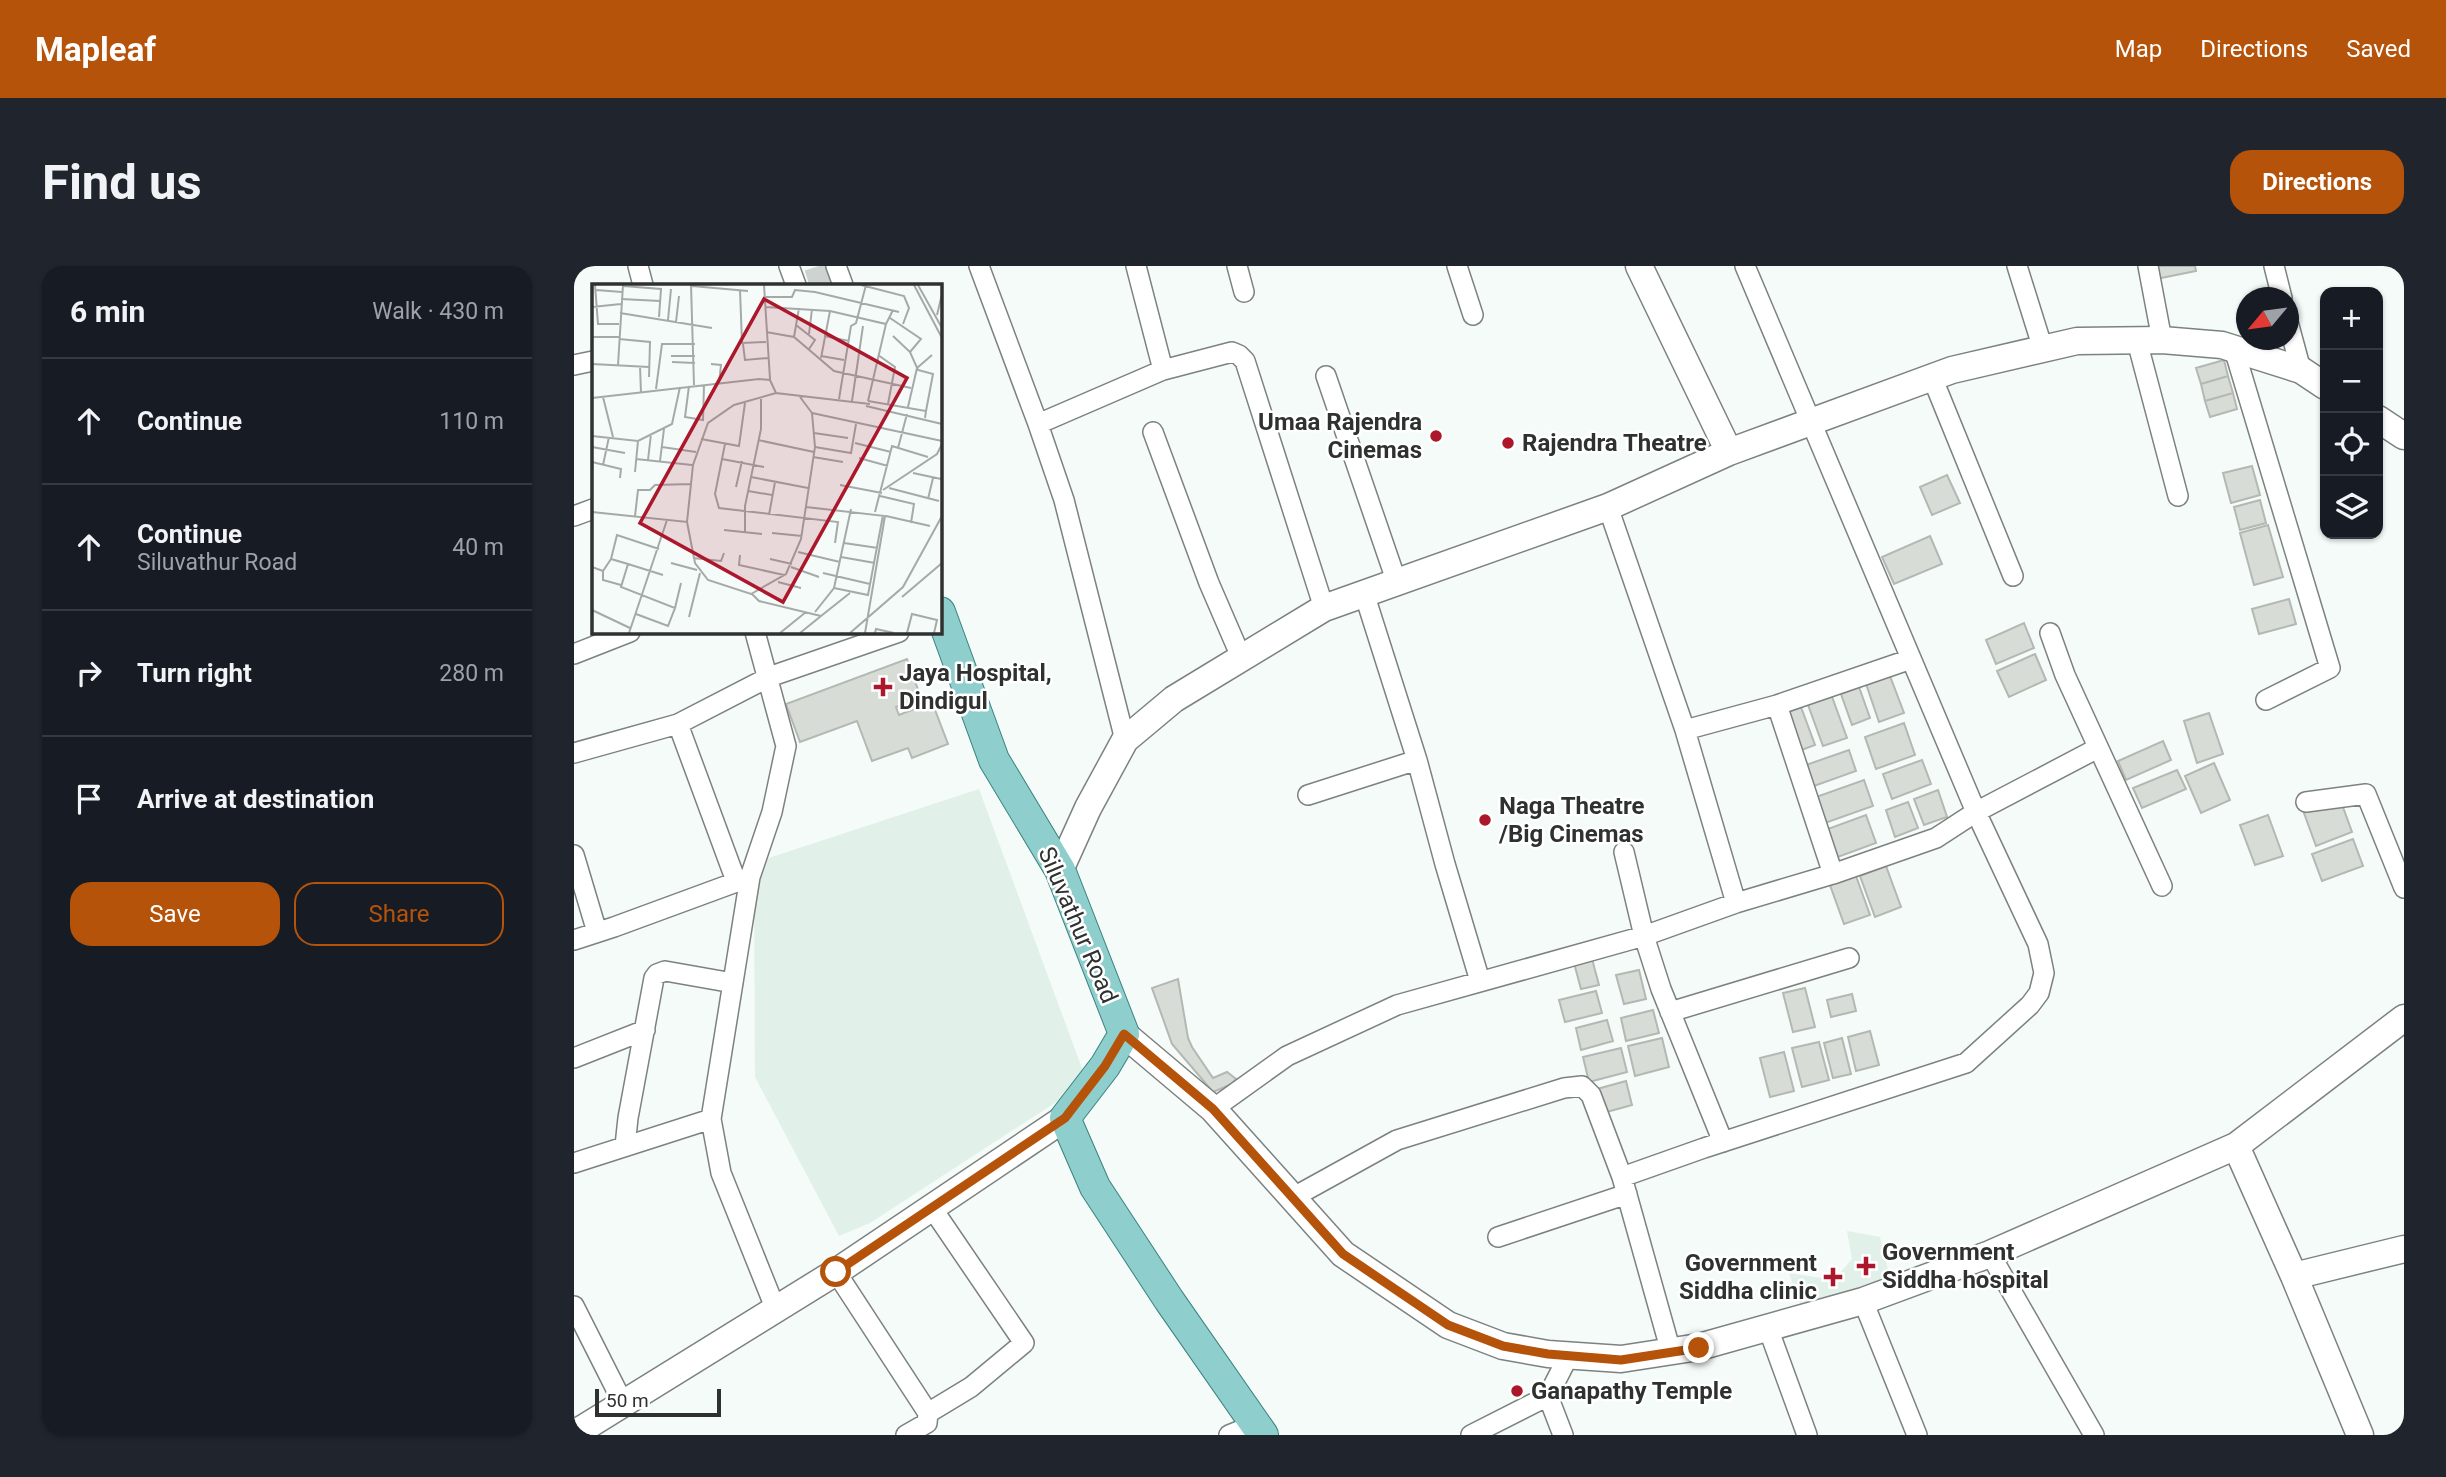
<!DOCTYPE html>
<html lang="en">
<head>
<meta charset="utf-8">
<style>
  body { margin:0; font-family:Roboto,sans-serif; background:#20242c; color:#f1f3f6 }
  .controls { position:absolute; right:21px; top:21px; display:grid; overflow:hidden; border-radius:14px; box-shadow:0 2px 5px #0004 }
  .controls button { width:63px; height:63px; display:grid; place-items:center; padding:0; border:0; border-bottom:2px solid #363941; background:#171b24; color:#f1f3f6; font:35px sans-serif }
  .compass { position:absolute; left:1662px; top:21px; width:63px; height:63px; border-radius:50%; background:#171b24; box-shadow:0 2px 5px #0004; rotate:241deg }
  .scale { position:absolute; left:21px; bottom:18px; width:126px; box-sizing:border-box; padding-left:7px; border:4px solid #2f3130; border-top:0; font-size:19px; line-height:24px; white-space:nowrap; color:#2f3130; -webkit-text-stroke:5px #fff; paint-order:stroke }
  .stop { position:absolute; width:21px; height:21px; margin:-16px; border:5px solid #b45309; border-radius:50%; background:#fff }
  .stop.end { background:#b45309; border-color:#fff; box-shadow:0 2px 7px #0008 }
  .list { margin:0; padding:0; list-style:none }
  h2 { display:flex; justify-content:space-between; align-items:center; height:91px; margin:0; padding:0 28px; font-size:30px }
  h2 small { font-size:23px; font-weight:400; color:#9ea1a6 }
  .list li { display:grid; grid-template-columns:46px 1fr auto; gap:21px; align-items:center; box-sizing:border-box; height:126px; padding:0 28px; border-top:2px solid #363941 }
  .list b { display:block; font-size:26px; white-space:nowrap }
  .list p { margin:0; font-size:23px; white-space:nowrap; color:#9ea1a6 }
  .list em { font-size:23px; font-style:normal; color:#9ea1a6 }
  .actions { display:flex; gap:14px; padding:21px 28px }
  .actions a { flex:1; padding:16px 0; border:2px solid #b45309; border-radius:21px; text-align:center; font-size:24px; color:#b45309 }
  .actions .main { background:#b45309; color:#fff }
  .icon { flex:none; width:38px; height:38px; fill:none; stroke:currentColor; stroke-width:2; stroke-linecap:round; stroke-linejoin:round }
  .map { position:relative; flex:none; width:1830px; height:1169px; overflow:hidden; border-radius:21px }
  header { display:flex; align-items:center; gap:42px; box-sizing:border-box; height:98px; padding:0 35px; background:#b45309; color:#fff }
  header strong { font-size:33px }
  nav { display:flex; gap:38px; margin-inline-start:auto; font-size:24px }
  .intro { display:flex; align-items:center; justify-content:space-between; box-sizing:border-box; height:168px; padding:0 42px }
  h1 { margin:0; font-size:49px }
  .button { padding:18px 32px; border-radius:21px; background:#b45309; color:#fff; font-size:24px; font-weight:700 }
  main { display:flex; gap:42px; padding:0 42px }
  aside { flex:1; background:#171b24; border-radius:21px; box-shadow:0 2px 5px #0004 }
  .map>svg:first-child { display:block }
  .built { fill:#e1f0e9 }
  .building { fill:#d8dcd7; stroke:#b4b8b2; stroke-width:2 }
  .lines { fill:none; stroke-linecap:round; stroke-linejoin:round }
  .primary-tunnel { stroke:#cdd3d0; stroke-width:30; stroke-dasharray:30 15; stroke-linecap:butt }
  .street-casing { stroke:#7c827f; stroke-width:22 }
  .secondary-casing { stroke:#7c827f; stroke-width:29 }
  .primary-casing { stroke:#3b827f; stroke-width:32 }
  .street { stroke:#fff; stroke-width:19 }
  .secondary { stroke:#fff; stroke-width:26 }
  .primary { stroke:#8ececc; stroke-width:30 }
  .route { stroke:#b45309; stroke-width:9 }
  .poi-dot { fill:#ac172c; stroke:#fff; stroke-width:2.5 }
  .labels { text-anchor:middle; stroke-width:5; stroke-linejoin:round; paint-order:stroke }
  .poi-label { font-size:24px; font-weight:bold; fill:#2f3130; stroke:#fff; text-anchor:start }
  .street-label { font-size:24px; fill:#2f3130; stroke:#fff }
  .inset-road { fill:none; stroke:#a5aaa8; stroke-width:2 }
  .view { fill:#ac172c; fill-opacity:0.15; stroke:#ac172c; stroke-width:3.5 }
  .inset-edge { fill:none; stroke:#2f3130; stroke-width:3.5 }
</style>
</head>
<body>
<header>
<strong>Mapleaf</strong>
<nav><a>Map</a><a>Directions</a><a>Saved</a></nav>
</header>
<div class="intro"><h1>Find us</h1><a class="button">Directions</a></div>
<main>
<aside>
<h2>6 min<small>Walk · 430 m</small></h2>
<ul class="list">
<li><svg class="icon" aria-label="ahead" viewBox="0 0 24 24"><path d="M12 20V5M6 11l6-6 6 6"/></svg><div><b>Continue</b></div><em>110 m</em></li>
<li><svg class="icon" aria-label="ahead" viewBox="0 0 24 24"><path d="M12 20V5M6 11l6-6 6 6"/></svg><div><b>Continue</b><p>Siluvathur Road</p></div><em>40 m</em></li>
<li><svg class="icon" aria-label="right" viewBox="0 0 24 24"><path d="M7 20v-9h11M14 6l5 5-5 5"/></svg><div><b>Turn right</b></div><em>280 m</em></li>
<li><svg class="icon" aria-label="arrive" viewBox="0 0 24 24"><path d="M6 21V4h12l-3 4 3 4H6"/></svg><div><b>Arrive at destination</b></div></li>
</ul>
<div class="actions"><a class="main">Save</a><a>Share</a></div>
</aside>
<div class="map">
<svg width="1830" height="1169" viewBox="0 0 1830 1169">
  <rect width="100%" height="100%" fill="#f4fbf8"/>
  <path class="built" d="M405,523l108,293 -217,141 -31,13 -84,-159 -1,-214z
    M1273,965l33,6 11,45 -90,25 -12,-34 45,7 18,-21z"/>
  <path class="building" d="M1579,0h42l1,5 -40,8z
    M1650,94l4,16 -27,8 -5,-16z
    M1654,110l5,17 -28,8 -4,-17z
    M1659,127l4,16 -27,8 -5,-16z
    M1678,200l8,29 -29,8 -8,-30z
    M1373,209l13,28 -28,12 -12,-28z
    M1686,234l6,23 -26,7 -6,-23z
    M1694,259l15,52 -29,8 -14,-52z
    M1356,270l12,28 -48,20 -12,-27z
    M1715,333l7,25 -37,10 -7,-25z
    M1450,357l10,25 -38,16 -10,-24z
    M1461,388l11,26 -37,17 -12,-26z
    M333,393l14,39 -25,9 3,8 33,-13 16,42 -36,14 -4,-10 -36,13 -15,-40 -57,21 -14,-38z
    M1316,410l14,37 -25,9 -13,-38z
    M1285,421l11,31 -18,7 -11,-31z
    M1257,428l16,44 -24,8 -16,-44z
    M1227,441l14,38 -16,6 -14,-38z
    M1635,447l14,41 -26,9 -13,-42z
    M1330,457l11,32 -39,14 -11,-32z
    M1589,475l8,19 -45,20 -8,-19z
    M1275,484l7,21 -42,15 -8,-21z
    M1348,494l9,24 -39,15 -9,-25z
    M1640,497l16,37 -29,13 -16,-37z
    M1603,504l9,19 -44,19 -9,-20z
    M1290,514l9,26 -48,17 -9,-26z
    M1364,524l9,27 -23,8 -10,-26z
    M1766,533l12,33 -36,14 -12,-33z
    M1334,536l10,26 -23,9 -9,-27z
    M1292,549l10,28 -41,15 -10,-28z
    M1694,549l15,41 -28,9 -15,-40z
    M1779,573l10,27 -41,15 -10,-27z
    M1312,600l15,41 -26,10 -15,-41z
    M1282,610l14,39 -26,9 -14,-39z
    M1018,693l7,26 -18,4 -7,-26z
    M1065,704l7,29 -22,5 -8,-29z
    M604,713l10,59 4,9 21,31 14,-6 9,7 -4,5 -19,8 -41,-48 -20,-56z
    M1231,722l10,39 -22,5 -10,-39z
    M1022,725l6,22 -37,9 -6,-22z
    M1278,728l4,17 -25,6 -4,-17z
    M1079,744l6,23 -33,8 -5,-23z
    M1033,754l6,21 -32,9 -5,-22z
    M1296,765l9,34 -23,6 -8,-34z
    M1088,772l7,29 -34,9 -7,-30z
    M1268,772l9,36 -18,4 -9,-35z
    M1245,776l10,38 -27,7 -10,-39z
    M1047,782l6,24 -38,10 -6,-25z
    M1210,786l10,39 -24,6 -10,-39z
    M1052,815l6,24 -29,8 -6,-24z"/>
  <g class="lines">
    <path class="primary-tunnel" d="M245,0l6,19"/>
    <g class="street-casing">
      <path id="street" d="M64,0l5,19
        M215,0l7,19
        M262,0l7,19
        M405,0l59,158 26,76 61,240
        M562,0l27,104
        M663,0l7,26
        M883,0l16,49
        M1443,0l26,83
        M1574,0l14,74
        M1700,0l8,32
        M1714,56l13,48
        M1563,75l41,155
        M1660,83l96,319 -64,32
        M0,99l19,-4
        M752,110l71,207
        M1358,111l81,199
        M464,158l125,-54 69,-18 7,3 6,6 79,247
        M579,166l56,151 32,74
        M1034,241l77,223 51,173
        M0,250l19,-7
        M790,327l53,167 28,104 35,117
        M181,366l31,114 -14,66 -22,65 -39,242 10,54 55,137
        M1476,367l15,42 97,211
        M0,388l56,-22
        M1203,439l56,169
        M104,458l58,157
        M1111,464l92,-25 134,-46
        M0,487l104,-29 91,-47 130,-45
        M734,529l109,-35
        M1732,536l60,-8 38,94
        M1050,586l20,84 17,53 62,153
        M0,589l23,77
        M0,674l40,-13 136,-50
        M1096,746l179,-54
        M0,792l71,-28
        M639,843l74,-53 110,-51 247,-69 92,-33 97,-29 103,-36 40,-26 122,-64
        M51,880l3,-28 26,-140 3,-4 8,-3 68,12
        M0,897l137,-44
        M1048,911l82,-29 262,-85 64,-58 9,-12 5,-20 -6,-29 -62,-132 -231,-546
        M718,932l105,-58 167,-52 18,-2 9,9 31,82 49,175
        M924,971l129,-43
        M1416,988l104,181
        M262,1006l92,141 -1,10 -21,12
        M1289,1035l54,134
        M0,1040l49,97
        M1194,1062l39,107
        M974,1130l21,-41
        M354,1147l43,-26 53,-44 -92,-135
        M655,1169l27,-11
        M897,1169l77,-39 15,39"/>
    </g>
    <g class="secondary-casing">
      <path id="secondary" d="M1065,0l90,186
        M1804,153l26,17
        M486,604l28,-62 37,-68 49,-41 150,-91 284,-101 121,-55 223,-82 125,-29 85,-1 60,5 79,25 24,16
        M550,768l89,75 130,145 105,71 55,21 45,8 73,5 78,-12 164,-46 127,-47 246,-108 58,130 66,159
        M1662,880l168,-128
        M1720,1010l110,-27
        M0,1168l262,-162 229,-154"/>
    </g>
    <g class="primary-casing">
      <path id="primary" d="M366,346l54,148 66,110 64,164 -19,32 -40,52 30,69 74,113 94,135"/>
    </g>
    <use href="#street" class="street"/>
    <use href="#secondary" class="secondary"/>
    <use href="#primary" class="primary"/>
  </g>
  <g class="lines">
    <path class="route" d="M262,1006l229,-154 40,-52 19,-32 89,75 130,145 105,71 55,21 45,8 73,6 78,-12"/>
  </g>
  <g class="poi-dot">
    <circle cx="862" cy="170" r="7"/>
    <circle cx="934" cy="177" r="7"/>
    <path d="M305.5 410.5h7v7h7v7h-7v7h-7v-7h-7v-7h7z"/>
    <circle cx="911" cy="554" r="7"/>
    <path d="M1288.5 989.5h7v7h7v7h-7v7h-7v-7h-7v-7h7z"/>
    <path d="M1255.5 1000.5h7v7h7v7h-7v7h-7v-7h-7v-7h7z"/>
    <circle cx="943" cy="1125" r="7"/>
  </g>
  <g class="labels">
    <g class="poi-label">
      <text x="848" y="164" text-anchor="end">Umaa Rajendra<tspan x="848" dy="28">Cinemas</tspan></text>
      <text x="948" y="185">Rajendra Theatre</text>
      <text x="325" y="415">Jaya Hospital,<tspan x="325" dy="28">Dindigul</tspan></text>
      <text x="925" y="548">Naga Theatre<tspan x="925" dy="28">/Big Cinemas</tspan></text>
      <text x="1308" y="994">Government<tspan x="1308" dy="28">Siddha hospital</tspan></text>
      <text x="1243" y="1005" text-anchor="end">Government<tspan x="1243" dy="28">Siddha clinic</tspan></text>
      <text x="957" y="1133">Ganapathy Temple</text>
    </g>
    <g class="street-label">
      <text transform="translate(504 659) rotate(67)" y="8">Siluvathur Road</text>
    </g>
  </g>
  <g transform="translate(18 18)">
    <rect width="350" height="350" fill="#f4fbf8"/>
    <path class="inset-road" d="M3,1l3,39h21M99,1l3,100M172,1l6,94M269,1l43,11 5,12 -6,16M322,1l28,53M326,1l24,43M31,2l38,3 -2,28M100,2l56,5M4,6l26,2M148,6l2,53 24,-1M172,13h28l3,-7 20,2 84,20M29,15l39,2M0,23l29,-3M173,23l65,4 56,13 7,-14M28,29l92,15M345,31l5,-21M298,34l31,21 -11,13M76,36l3,-31M84,38l3,-26M204,41l19,15 -6,9M174,48l28,5 40,34 77,17M217,50l3,-25M232,52l25,5M301,52l17,16 8,18 15,4 -7,37M0,53h27M202,53l5,-29M27,55l31,3 -1,35M151,60l2,16 23,-2M286,71l17,12 -7,37M79,72h24M229,72l23,4M229,74l9,-47M80,78l23,1M0,80l57,3M119,80l10,1 -2,18M26,81l5,-80M48,82l1,27M97,102l-4,31 18,3 1,-35M64,105l6,-45h33M11,113l10,40M0,114l167,-19 11,1 6,13 94,11M247,115l12,-73 5,-3 10,-38M260,117l11,-75M276,117l58,10 -1,7M276,117l18,-77M274,122l76,18M316,123l9,-39 15,-13M220,129l130,28M222,149l34,5M0,152l46,5 34,-17 8,-37M109,155l38,7 6,-43M166,156l56,12M263,159l36,9M133,160l-10,50 4,14 119,14 -3,21M0,163l33,6M70,163l34,5M223,163l36,6 5,-29M306,164l9,-34M221,173l30,5M267,174l29,8M44,175l56,6M130,175l42,8M56,176l3,-26M68,177l4,-32M0,178l29,7 -1,9M11,181l6,-28M43,188l3,-31M321,189l28,6M159,193l57,11M248,201l42,8M144,203l6,-26M297,204l50,13M291,206l54,-36 5,-10M156,207l24,4M288,212l34,8 -3,19M336,215l5,-21M214,223l79,9 -20,117M0,228l95,10 6,-57 15,-42 26,-18 42,-12M283,228l17,-66 36,11M177,231l6,-33M43,232l3,-26h12l5,-5 36,-1M294,232l44,10M95,238l8,41 13,17 43,14 35,-20 15,-35 14,-92 -3,-34 -12,-16M132,246l38,4M153,248v-26l16,-77v-30M180,249l30,3M252,259l34,5M206,268l42,10M148,271l-1,10 45,10M249,273l34,6M101,274l28,3 3,-8M178,275l22,5M79,279l26,7M36,280l35,11M0,283l11,4 8,-12M199,283l28,10M11,287v9l18,5M231,289l47,11M186,298l23,6M242,304l34,7 15,-80M160,310l7,7 62,15 -21,17M310,313l40,-34M83,324l6,-25M0,326l38,18M223,328l19,-24 17,-79M44,330l32,12 7,-18 -54,-21 7,-23 -17,-5 6,-24 42,14M229,332l29,-23M97,333l11,-44M37,349l38,-113M188,349l26,-21M258,349l53,-46 39,-71M283,349l1,-4 18,4M315,349l5,-19 25,6 -3,13"/>
    <path class="view" d="M172,15l143,79 -124,224 -143,-79z"/>
    <rect width="350" height="350" class="inset-edge"/>
  </g>
</svg>
<div class="controls">
<button>+</button>
<button>−</button>
<button><svg class="icon" aria-label="locate" viewBox="0 0 24 24"><circle cx="12" cy="12" r="6"/><path d="M12 2v4M12 18v4M2 12h4M18 12h4"/></svg></button>
<button><svg class="icon" aria-label="layers" viewBox="0 0 24 24"><path d="M12 4l9 5-9 5-9-5zM3 14l9 5 9-5"/></svg></button>
</div>
<svg class="compass" viewBox="-18 -18 36 36"><path d="M0-13l5 13h-10z" fill="#e53935"/><path d="M0 13l5-13h-10z" fill="#9ea1a6"/></svg>
<div class="scale">50 m</div>
<div class="stop" style="left:262px;top:1006px"></div>
<div class="stop end" style="left:1125px;top:1082px"></div>
</div>
</main>
</body>
</html>
